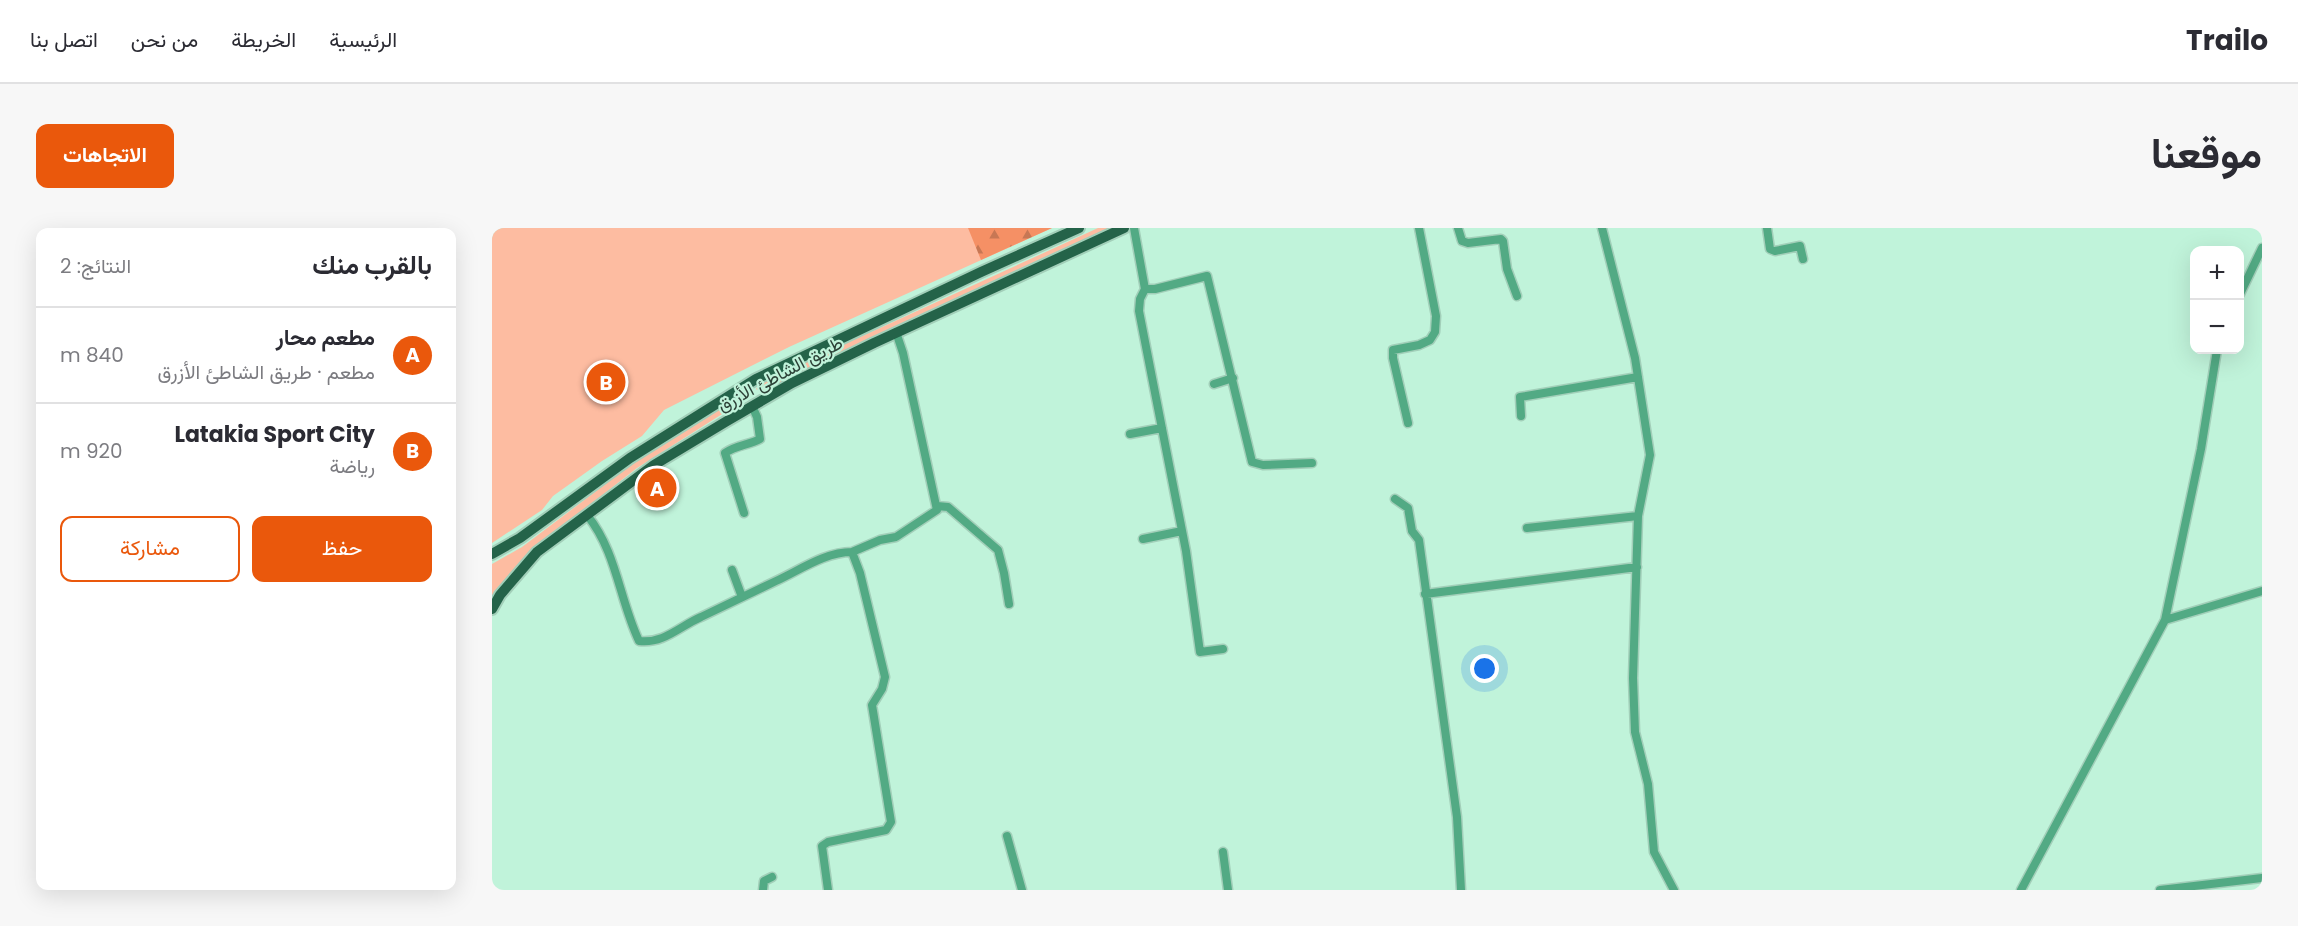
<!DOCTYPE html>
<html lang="ar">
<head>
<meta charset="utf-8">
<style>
  body { margin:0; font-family:Poppins,Vazirmatn,sans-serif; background:#f7f7f7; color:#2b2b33; direction:rtl }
  .controls { position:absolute; right:18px; top:18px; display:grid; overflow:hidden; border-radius:12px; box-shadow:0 6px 24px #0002 }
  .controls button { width:54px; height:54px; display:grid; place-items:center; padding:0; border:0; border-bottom:2px solid #e1e1e2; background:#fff; color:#2b2b33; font:30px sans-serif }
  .you { position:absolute; left:993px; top:441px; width:21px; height:21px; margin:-15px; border:4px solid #fff; border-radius:50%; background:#1a73e8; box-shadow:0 0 0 9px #1a73e833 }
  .badge { display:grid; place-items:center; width:39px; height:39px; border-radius:50%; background:#ea580c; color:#fff; font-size:20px; font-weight:700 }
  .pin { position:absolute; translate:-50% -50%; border:3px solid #fff; box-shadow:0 2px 6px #0006 }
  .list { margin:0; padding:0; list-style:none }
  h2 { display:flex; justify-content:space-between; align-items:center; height:78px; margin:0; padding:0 24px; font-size:26px }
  h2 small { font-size:20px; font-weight:400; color:#7c7c81 }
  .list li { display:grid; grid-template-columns:39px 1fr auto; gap:18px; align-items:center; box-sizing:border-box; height:96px; padding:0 24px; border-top:2px solid #e1e1e2 }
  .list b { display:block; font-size:22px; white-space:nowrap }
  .list p { margin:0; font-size:20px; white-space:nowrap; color:#7c7c81 }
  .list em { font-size:20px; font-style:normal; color:#7c7c81 }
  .actions { display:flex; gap:12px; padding:18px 24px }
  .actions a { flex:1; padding:14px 0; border:2px solid #ea580c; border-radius:12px; text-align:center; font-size:21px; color:#ea580c }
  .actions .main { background:#ea580c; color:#fff }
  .map { position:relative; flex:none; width:1770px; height:662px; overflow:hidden; direction:ltr; border-radius:12px }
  header { display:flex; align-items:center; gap:36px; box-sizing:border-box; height:84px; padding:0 30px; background:#fff; border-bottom:2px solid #e1e1e2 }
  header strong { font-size:28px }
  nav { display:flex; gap:33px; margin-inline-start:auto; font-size:21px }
  .intro { display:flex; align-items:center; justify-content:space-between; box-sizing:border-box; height:144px; padding:0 36px }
  h1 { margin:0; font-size:42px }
  .button { padding:15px 27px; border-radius:12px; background:#ea580c; color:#fff; font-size:21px; font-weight:700 }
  main { display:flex; gap:36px; padding:0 36px }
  aside { flex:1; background:#fff; border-radius:12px; box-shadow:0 6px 24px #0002 }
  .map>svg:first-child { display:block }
  .green { fill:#fdbca1 }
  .forest { fill:url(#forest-firs) }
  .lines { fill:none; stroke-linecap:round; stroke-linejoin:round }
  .minor-casing { stroke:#a2cfb9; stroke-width:11 }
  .major-casing { stroke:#a2cfb9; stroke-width:14 }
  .minor { stroke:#52aa84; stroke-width:8 }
  .major { stroke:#246349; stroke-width:10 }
  .labels { text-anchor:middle; stroke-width:4.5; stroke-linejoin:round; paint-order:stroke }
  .street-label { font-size:18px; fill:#2c4137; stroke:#c0f3da }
</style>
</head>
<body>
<header>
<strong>Trailo</strong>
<nav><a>الرئيسية</a><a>الخريطة</a><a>من نحن</a><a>اتصل بنا</a></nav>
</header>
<div class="intro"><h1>موقعنا</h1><a class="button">الاتجاهات</a></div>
<main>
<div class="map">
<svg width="1770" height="662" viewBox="0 0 1770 662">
  <defs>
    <pattern id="forest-firs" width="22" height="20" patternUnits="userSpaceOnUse" patternTransform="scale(1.5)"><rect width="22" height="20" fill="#f59065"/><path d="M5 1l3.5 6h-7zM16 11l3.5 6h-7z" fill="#c77754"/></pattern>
  </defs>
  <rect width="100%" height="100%" fill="#c0f3da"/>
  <path class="green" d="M0,0h560l-263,119 -125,63 -22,26 -40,25 -49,35 -11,14 -50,33z
    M606,0h15l-352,164 -5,-3 4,-6z
    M242,169l5,1 -1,6 -101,64 -55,43 -44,36 -46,55v-38l30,-17 114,-86z"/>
  <path class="forest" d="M476,0h84l-71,32z"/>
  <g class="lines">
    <g class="minor-casing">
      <path id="minor" d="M642,0l11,61h10l52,-13 45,186 11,3 49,-2
        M966,0l4,13 6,2 33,-4 2,2 4,28 10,27
        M1110,0l33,130 15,97 -12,61 -5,162 2,54 13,52 6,68 20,38
        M1275,0l3,21 5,2 25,-5 3,13
        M653,61l-5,10 -1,12 47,240 14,101 23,-3
        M1748,66l22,-46
        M722,156l19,-6
        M1029,188l-1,-19 118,-20
        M916,195l-15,-65v-8l26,-5 11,-5 5,-8 1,-16 -17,-88
        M638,206l32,-6
        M903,271l13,9 4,23 7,9 38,277 4,73
        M445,278l11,1 50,43 6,23 5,31
        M252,285l-19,-60c11,-8 24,-8 35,-14l-3,-22 -5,-11
        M95,287c30,37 32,84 52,126 25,3 41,-15 62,-24 25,-12 50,-24 75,-36 24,-11 49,-29 76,-29l8,21 25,104 -3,12 -10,16 19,117 -5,8 -58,12 -6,4 6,44
        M1035,300l111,-12
        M651,311l39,-8
        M360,324l28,-12 16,-3 41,-27 -34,-157 -7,-21
        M240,342l10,27
        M933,366l212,-27
        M1673,392l97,-29
        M515,608l15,54
        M731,624l5,38
        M271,662l1,-9 8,-4
        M1529,662l144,-270 36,-171 16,-99
        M1668,662l102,-12"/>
    </g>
    <g class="major-casing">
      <path id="major" d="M0,326l28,-16 110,-80 126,-79 225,-107 98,-44
        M0,381l8,-14 37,-43 117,-87 73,-44 65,-38 82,-40 250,-115"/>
    </g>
    <use href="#minor" class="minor"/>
    <use href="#major" class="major"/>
  </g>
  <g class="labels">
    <g class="street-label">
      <text transform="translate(288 146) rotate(-28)" y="6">طريق الشاطئ الأزرق</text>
    </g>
  </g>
</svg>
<div class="controls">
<button>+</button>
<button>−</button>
</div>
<div class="you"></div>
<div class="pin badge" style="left:165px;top:260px">A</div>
<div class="pin badge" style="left:114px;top:154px">B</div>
</div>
<aside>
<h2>بالقرب منك<small>النتائج: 2</small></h2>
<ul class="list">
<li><span class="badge">A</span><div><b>مطعم محار</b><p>مطعم · طريق الشاطئ الأزرق</p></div><em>840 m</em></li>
<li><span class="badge">B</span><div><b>Latakia Sport City</b><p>رياضة</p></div><em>920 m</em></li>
</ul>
<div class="actions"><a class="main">حفظ</a><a>مشاركة</a></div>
</aside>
</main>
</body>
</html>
